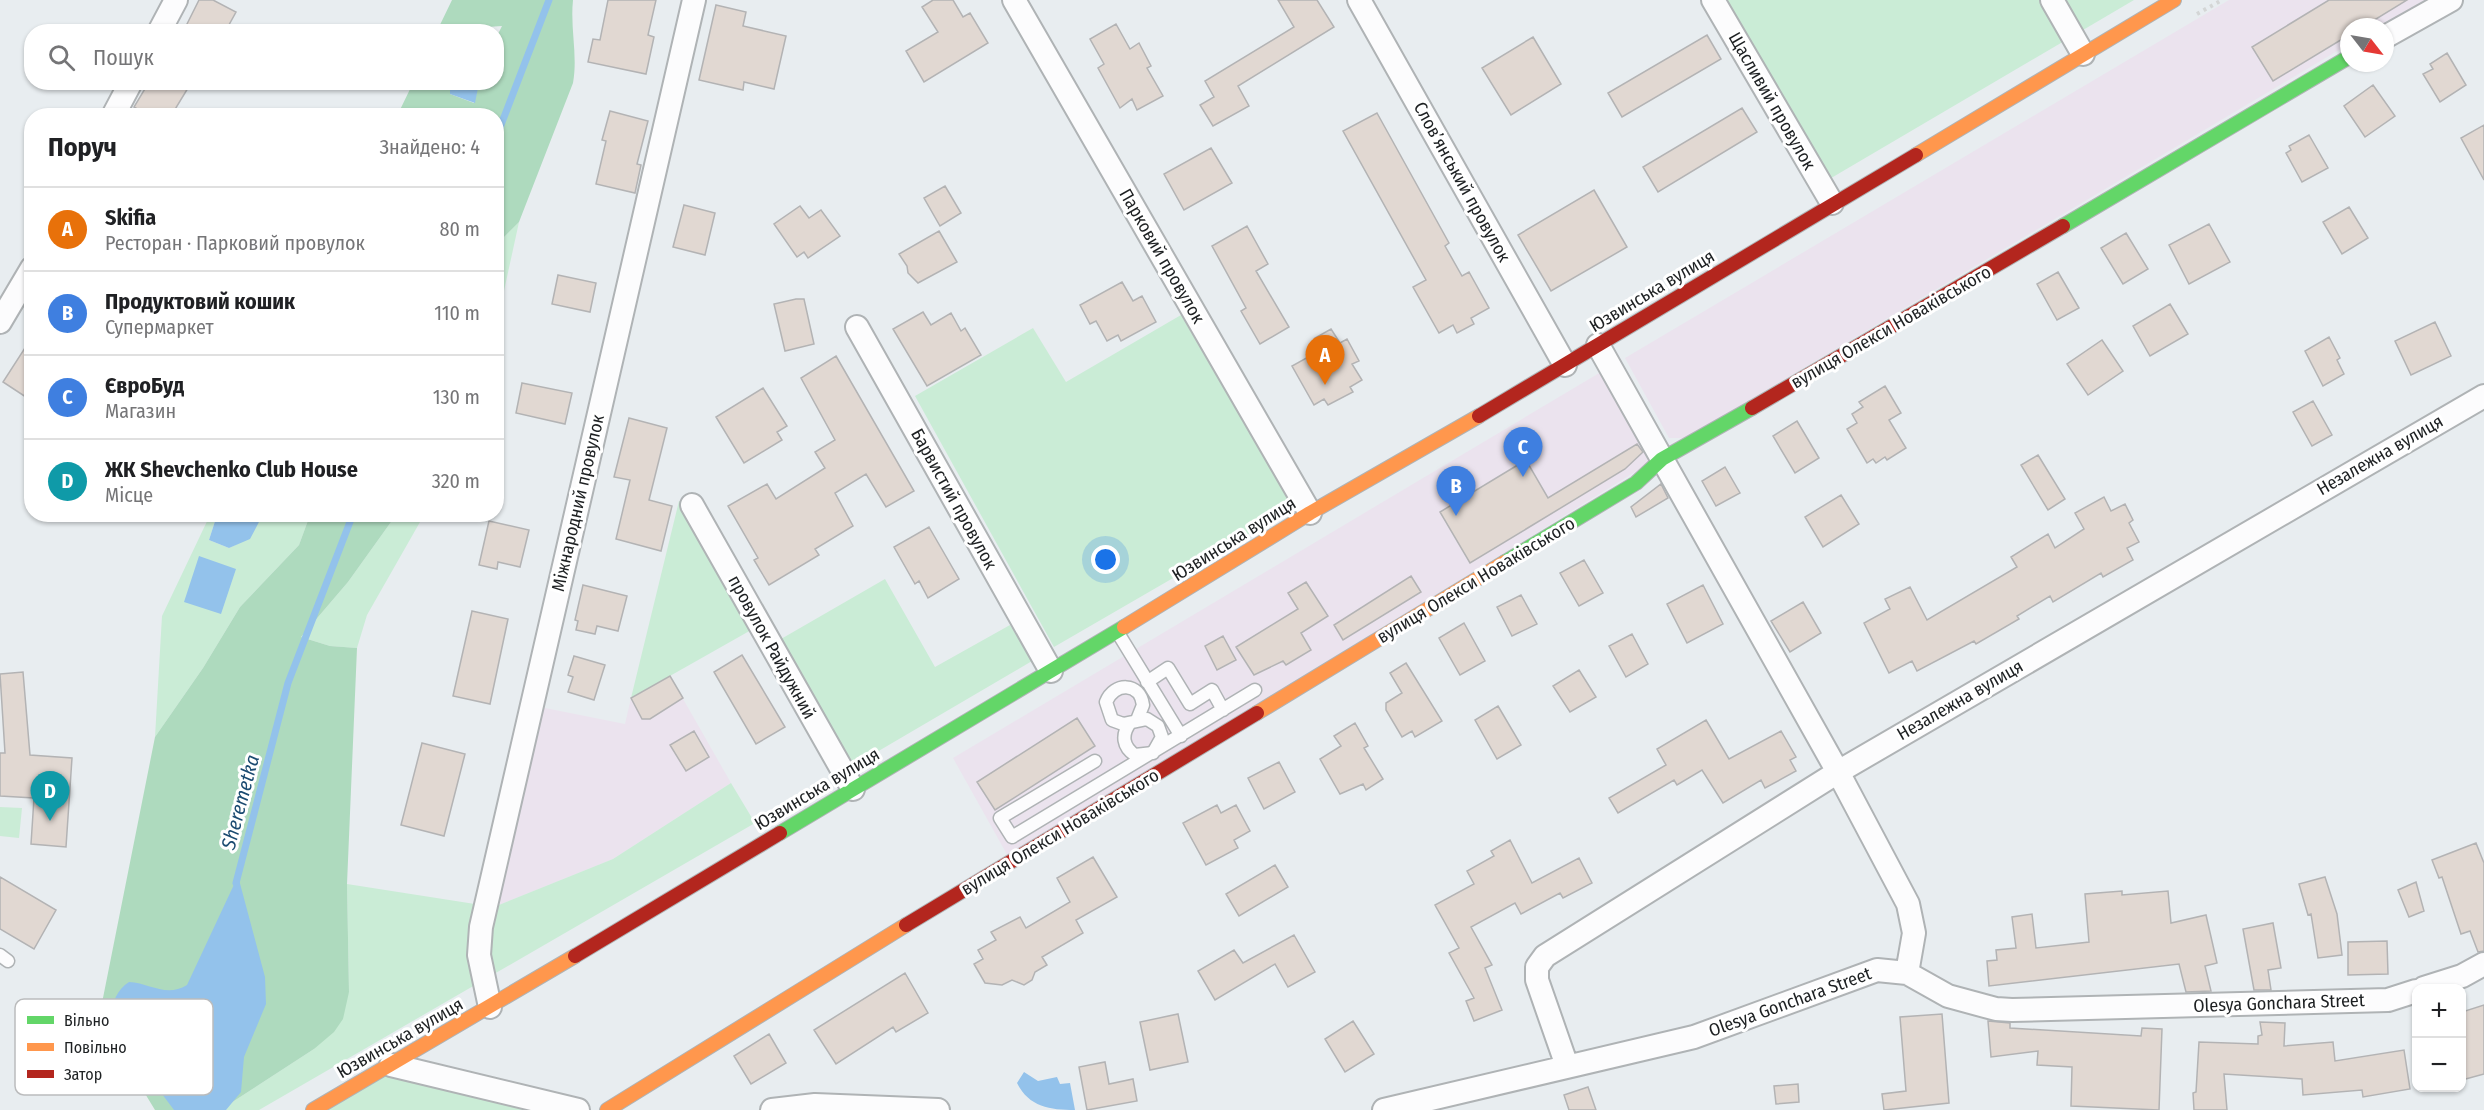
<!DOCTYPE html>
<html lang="uk">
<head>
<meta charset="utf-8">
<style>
  body { margin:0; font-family:"Fira Sans Condensed",sans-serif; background:#f6f6f6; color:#202124 }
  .controls { position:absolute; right:18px; bottom:18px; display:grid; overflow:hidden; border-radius:12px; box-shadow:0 2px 4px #0004 }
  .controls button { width:54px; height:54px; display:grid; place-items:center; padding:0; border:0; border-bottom:2px solid #e0e0e0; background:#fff; color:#202124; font:30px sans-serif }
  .compass { position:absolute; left:2340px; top:18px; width:54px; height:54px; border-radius:50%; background:#fff; box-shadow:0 2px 4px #0004; rotate:121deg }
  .you { position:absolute; left:1106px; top:560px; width:21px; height:21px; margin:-15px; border:4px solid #fff; border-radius:50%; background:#1a73e8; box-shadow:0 0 0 9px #1a73e833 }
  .badge { display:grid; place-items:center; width:39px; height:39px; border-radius:50%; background:#64686a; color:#fff; font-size:20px; font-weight:700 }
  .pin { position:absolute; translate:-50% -50px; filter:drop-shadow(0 2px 3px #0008) }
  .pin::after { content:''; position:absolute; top:32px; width:21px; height:18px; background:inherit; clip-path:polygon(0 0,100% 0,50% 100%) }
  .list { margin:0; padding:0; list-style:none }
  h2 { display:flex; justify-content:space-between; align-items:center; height:78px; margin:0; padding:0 24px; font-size:26px }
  h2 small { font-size:20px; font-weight:400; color:#757577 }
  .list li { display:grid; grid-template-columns:39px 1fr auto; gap:18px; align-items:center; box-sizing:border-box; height:84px; padding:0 24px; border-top:2px solid #e0e0e0 }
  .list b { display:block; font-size:22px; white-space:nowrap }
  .list p { margin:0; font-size:20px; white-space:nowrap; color:#757577 }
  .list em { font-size:20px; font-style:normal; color:#757577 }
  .icon { flex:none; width:33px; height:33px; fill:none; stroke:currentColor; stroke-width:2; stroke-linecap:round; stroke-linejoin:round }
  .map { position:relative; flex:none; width:2484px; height:1110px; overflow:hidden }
  .search { position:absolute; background:#fff; box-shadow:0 2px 4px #0004; left:24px; top:24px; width:480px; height:66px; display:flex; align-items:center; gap:15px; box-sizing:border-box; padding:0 21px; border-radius:24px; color:#757577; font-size:22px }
  .panel { position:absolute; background:#fff; box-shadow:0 2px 4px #0004; left:24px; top:108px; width:480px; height:414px; border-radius:24px }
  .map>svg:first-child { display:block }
  .commercial { fill:#ebe3ee }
  .green { fill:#caecd6 }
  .forest { fill:#aedabe }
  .water { fill:#93c2eb }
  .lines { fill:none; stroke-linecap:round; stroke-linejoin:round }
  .stream { stroke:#93c2eb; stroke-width:7 }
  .building { fill:#e1d8d2; stroke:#b3b3b4; stroke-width:1.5 }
  .lane-casing { stroke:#afb3b5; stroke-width:15 }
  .street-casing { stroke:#afb3b5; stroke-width:26 }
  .fast-casing { stroke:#afb3b5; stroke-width:16 }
  .slow-casing { stroke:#afb3b5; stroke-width:16 }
  .jam-casing { stroke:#afb3b5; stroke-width:16 }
  .path { stroke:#d4d6d6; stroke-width:4; stroke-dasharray:3 4.5; stroke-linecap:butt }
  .lane { stroke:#fcfcfd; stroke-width:12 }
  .street { stroke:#fcfcfd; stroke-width:22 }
  .fast { stroke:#63d668; stroke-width:14 }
  .slow { stroke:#ff974d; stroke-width:14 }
  .jam { stroke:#b3261e; stroke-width:14 }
  .labels { text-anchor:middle; stroke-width:6; stroke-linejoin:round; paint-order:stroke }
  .street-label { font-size:18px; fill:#1d2022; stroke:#fff }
  .water-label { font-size:20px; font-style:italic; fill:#1b4b71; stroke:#fff }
  .key { fill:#fff; stroke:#bbbcbd; stroke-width:1.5 }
  .key-label { font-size:16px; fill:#1d2022 }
</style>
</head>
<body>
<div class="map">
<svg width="2484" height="1110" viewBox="0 0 2484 1110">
  <rect width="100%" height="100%" fill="#e8edf0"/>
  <path class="commercial" d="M2229,0h196l-46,27h-30v17l-663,394h-17l-44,-80z
    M1606,369l50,90 -647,399 -56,-100z
    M670,676l61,107 -118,76 -119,48 46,-200 85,17 6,-26z"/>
  <path class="green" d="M1713,0h421l-313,184z
    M519,222l-22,101v-79z
    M1181,315l113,193 -240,139 -139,-251 118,-68 33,54z
    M679,501l13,4 68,120 -129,73z
    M210,515h7l-8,25 20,8 14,-7 16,-19 -8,-7h59l-11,30 -59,62 -37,61 -48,69 7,-121z
    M396,515h28l-57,100 -10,33 -27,-2 -29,-9 47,-55z
    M885,579l50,88 75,-42 22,36 -179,105 -72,-127z
    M731,783l24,40 -496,287h-39l94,-61 35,-57 -2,-108 147,23 119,-48z
    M0,807l22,1 -3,30 -19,-2z
    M393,1069l184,41h-253z"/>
  <path class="forest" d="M452,0h121c-3,29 5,55 0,83l-54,139 -22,22 -1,-128h-99l16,-33h37v11l24,9 5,-20 17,-1 1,-46 5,-10 -30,2 -4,3h-31z
    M310,515h86l-48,67 -47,55 29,9 27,2 -10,236 2,108 -6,27 -9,13 -20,17 -94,61h-65l-56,-92 56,-281 48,-69 37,-61 59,-62z"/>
  <path class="water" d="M450,83h29l-4,20 -25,-9z
    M217,515h34l8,7 -9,17 -21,9 -20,-8z
    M199,556l37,13 -15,45 -37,-12z
    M238,876l27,101 1,27 -22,53 -3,35 -15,18h-52l-60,-80c-6,-16 -1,-38 15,-48 21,1 37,16 58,3z
    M1024,1072l14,9 19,-4 3,7 10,-1 5,27c-25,0 -46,-3 -58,-27z"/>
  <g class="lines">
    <path class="stream" d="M496,138l53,-138
      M236,883l52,-200 65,-169"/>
  </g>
  <path class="building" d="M199,0h14l23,12 -11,20h-42z
    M608,0h48l-8,35 6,2 -8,37 -58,-12 5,-23 7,1z
    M933,0h20l10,17 7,-4 18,30 -64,39 -18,-31 32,-19 -16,-25z
    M1278,0h39l17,27 -96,59 11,20 -36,20 -13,-21 14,-8 -9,-16 89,-54z
    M2329,0h78l-44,27h-14v8l-76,46 -21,-34z
    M716,5l30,7 -3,14 43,10 -12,53 -30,-7 -1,8 -44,-10z
    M1116,24l14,25 9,-6 12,23 -4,2 16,28 -26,14 -5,-11 -12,9 -22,-40 6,-4 -14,-25z
    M1707,35l14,24 -99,58 -14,-24z
    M1533,37l28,47 -50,31 -29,-47z
    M2447,53l19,32 -26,17 -17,-28 10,-5 -3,-5z
    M149,82h29l10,6 -17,28h-23l-14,-9z
    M2373,85l22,31 -30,21 -21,-31z
    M1742,108l15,24 -99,60 -15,-25z
    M610,111l38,10 -11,43 4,1 -6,28 -39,-9 10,-43 -4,-1z
    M1377,113l72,130 -4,3 17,30 7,-4 20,36 -18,10 3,6 -17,9 -4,-8 -14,8 -26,-46 13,-7 -83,-149z
    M2484,125v55l-23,-42z
    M2309,135l19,33 -26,14 -16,-29 5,-3 -2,-4z
    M1211,148l21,35 -48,27 -20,-36z
    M945,186l16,27 -21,13 -16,-28z
    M1594,190l33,57 -76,44 -33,-56z
    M684,205l31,8 -10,42 -32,-8z
    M800,206l9,12 12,-8 19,26 -32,22 -4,-6 -7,5 -23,-33z
    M2349,207l19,31 -26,16 -19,-32z
    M2209,224l21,38 -41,22 -20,-39z
    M1247,226l21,38 -12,7 33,56 -29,17 -19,-33 5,-3 -34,-62z
    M939,231l18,31 -39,21 -10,-10 -1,-7 -8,-12z
    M2126,233l22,36 -25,15 -22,-36z
    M2058,272l21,36 -22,12 -20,-36z
    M558,275l38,8 -6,29 -38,-8z
    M1122,282l11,19 9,-5 14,26 -35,19 -3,-6 -11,6 -11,-20 -6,3 -10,-19z
    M796,299h8l10,45 -29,7 -11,-47z
    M2170,304l18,30 -38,22 -17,-30z
    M923,312l8,13 20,-12 10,18 4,-3 16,27 -54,31 -34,-57z
    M2435,322l16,34 -40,19 -16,-34z
    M1331,329l9,14 7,-4 12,22 -7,3 10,16 -12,7 3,5 -25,13 -4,-6 -10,6 -22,-39 29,-16 -6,-12z
    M32,337v64l-29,-19z
    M2329,337l11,21 -3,2 7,14 -21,12 -18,-35z
    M2102,340l21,31 -35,24 -21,-31z
    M836,356l78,135 -28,16 -20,-33 -31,19 18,33 -38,23 4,6 -50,30 -15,-25 4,-2 -30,-52 39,-22 9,15 49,-31 -10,-16 20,-12 -34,-62z
    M522,383l50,10 -7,31 -49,-11z
    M1885,386l16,27 -12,7 17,28 -19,12 -2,-3 -9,6 -3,-4 -6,4 -20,-34 10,-6 -5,-9 11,-7 -4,-5z
    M763,388l24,38 -10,6 5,8 -38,23 -28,-46z
    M2313,401l19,34 -20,11 -19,-34z
    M629,418l38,10 -18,72 23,6 -11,45 -45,-12 14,-59 -16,-3z
    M1797,421l22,37 -24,15 -22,-37z
    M1637,444l6,8 -18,17 -155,94 -30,-51 86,-52 22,38z
    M2038,455l27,44 -17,11 -27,-45z
    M1725,467l15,26 -24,13 -14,-25z
    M1661,484l7,14 -32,19 -5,-10z
    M1841,495l18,29 -36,23 -18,-30z
    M2104,497l7,14 14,-7 8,16 -4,3 10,19 -12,6 6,12 -30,17 -2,-4 -48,29 -3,-6 -33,20 2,3 -43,25 -2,-3 -57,30 -5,-10 -23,12 -25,-50 26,-14 -5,-10 25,-12 17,33 90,-53 -6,-10 37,-23 7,14 29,-19 -9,-16z
    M489,521l40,9 -9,37 -22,-5 -1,7 -18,-4z
    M929,527l30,52 -31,19 -9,-17 -4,3 -21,-37z
    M1584,560l19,33 -24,13 -19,-33z
    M1411,576l10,16 -78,48 -9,-15z
    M1306,582l22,34 -27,17 10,17 -25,15 -3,-4 -29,14 -18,-28 62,-38 -10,-16z
    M583,585l44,11 -9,35 -21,-5 -2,8 -19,-4 2,-9 -3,-1z
    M1703,585l20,39 -36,19 -20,-39z
    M1521,595l16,29 -25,12 -15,-29z
    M1803,602l18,31 -31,19 -19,-31z
    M472,611l36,8 -18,85 -37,-8z
    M1464,623l21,38 -25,14 -21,-37z
    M1632,634l16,30 -22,13 -17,-31z
    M1223,636l13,24 -19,10 -12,-24z
    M742,655l43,72 -29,17 -42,-72z
    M574,656l31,9 -11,35 -26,-8 5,-15 -5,-2z
    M1406,663l36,58 -27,16 -3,-6 -10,6 -16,-27v-7l16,-10 -12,-20z
    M1579,670l17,27 -26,15 -17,-26z
    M23,672l7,83 42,3 -6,89 -35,-3 3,-46 -34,-2v-43h5l-5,-79z
    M670,676l13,22 -33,21h-8l-11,-21z
    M1498,706l23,39 -24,14 -22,-39z
    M1077,718l18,28 -100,64 -18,-28z
    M1706,720l23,39 52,-28 15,26 -6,3 6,11 -31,17 -4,-8 -38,23 -21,-33 -25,15 -3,-5 -56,33 -9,-15 57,-33 -9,-16z
    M1355,723l13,23 -4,2 19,31 -17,11 -3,-6 -23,10 -20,-35 21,-13 -7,-10z
    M694,731l15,26 -23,14 -16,-26z
    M422,743l43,11 -21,82 -43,-11z
    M1279,762l16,30 -31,17 -16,-31z
    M1217,805l4,8 15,-8 14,26 -16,9 4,8 -32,17 -23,-42z
    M1510,840l22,43 47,-25 13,25 -29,15 -3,-5 -39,21 -6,-11 -44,24 21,38 -7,3 17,42 -28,11 -8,-20 8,-3 -25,-45 10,-5 -24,-43 39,-21 -7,-13 27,-15 -3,-5z
    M2476,843l8,20v88l-6,1 -8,-21 -9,3 -19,-57 -3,1 -7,-18z
    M1093,857l24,40 -41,23 7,13 -41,24 5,8 -12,7 -3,8 -8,5 -12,-5 -10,5 -17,-2 -11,-19 9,-5 -5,-9 18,-10 -5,-8 29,-15 6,11 44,-26 -13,-24z
    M1275,865l13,22 -49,29 -13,-22z
    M0,877l56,33 -22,39 -34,-20z
    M2325,877l12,37 5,41 -24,3 -7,-44 -3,1 -9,-31z
    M2416,882l8,29 -15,6 -11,-27z
    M2122,891v4l46,-4 3,32 35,-8 11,48 -12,3 6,25 -25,1 -7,-28 -190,22 -2,-25 10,-1 -1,-10 20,-2 -4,-31 20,-3 4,34 53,-6 -4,-48z
    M2273,923l8,45 -13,2 3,20h-17l-11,-61z
    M1294,935l21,37 -27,15 -13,-23 -60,36 -17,-29 36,-21 9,13z
    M2387,941l1,33 -40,1v-33z
    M905,973l23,40 -32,19 -3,-5 -57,37 -22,-34z
    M2484,1005v69l-22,6v-68z
    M1178,1014l10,48 -38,8 -10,-48z
    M1942,1014l7,89 -65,7 -2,-16 24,-3 -6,-74z
    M1353,1021l21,33 -29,18 -20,-33z
    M1988,1021l22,2v5l131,8 1,-8 20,1 -3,81 -88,-4 1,-39 -35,-2 1,-14 -47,6z
    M2260,1022l25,1 -1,23 49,-4 2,19 69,-11 6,39 -47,8 -1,-7 -59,5 -1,-16 -78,-5 3,36h-33l-1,-17 3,-1 3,-50 59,2v-8l4,-1z
    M769,1034l17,29 -35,21 -17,-28z
    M1105,1062l4,22 24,-5 4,22 -50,9 -8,-43z
    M1798,1084l1,18 -23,2 -2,-18z
    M1588,1087l8,23h-27l-5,-15z"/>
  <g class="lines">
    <g class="lane-casing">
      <path id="lane" d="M1118,633l63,103
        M1147,682l21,-14 22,36 22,-14 11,20
        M1130,723c-9,12 -7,24 5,32l18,-2 9,-16 -4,-11 -11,-7 -24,5 -11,-4 -6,-18c8,-20 34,-20 37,3l-6,15
        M1095,761l-95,57 12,19 243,-147
        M0,955l8,6"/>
    </g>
    <g class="street-casing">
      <path id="street" d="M1014,0l296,513
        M1359,0l206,365
        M1713,0l119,203
        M2052,0l31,54
        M159,32l17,-32
        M2385,37l66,-37
        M113,116l18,-34
        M0,322l32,-54
        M857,327l194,344
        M1598,345l240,427 70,132 6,29 -7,40
        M692,505l161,284
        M2424,988l38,-12 22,-12
        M490,1007l-11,-52 2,-28 213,-927
        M391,1065l187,45
        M1567,1066l-30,-86v-13l8,-11 293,-184 646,-376
        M772,1110l43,-5 123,5
        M1384,1110l310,-73 183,-67 30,3 41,23 48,13 16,1 376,-10 28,-9"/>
    </g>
    <g class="fast-casing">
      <path id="fast" d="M2063,226l286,-169
        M1505,562l131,-79 26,-24 90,-51
        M780,833l344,-206"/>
    </g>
    <g class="slow-casing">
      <path id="slow" d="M1916,155l258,-155
        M1124,627l186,-114 169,-97
        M1257,713l248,-151
        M313,1110l262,-154
        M607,1110l299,-185"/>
    </g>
    <g class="jam-casing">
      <path id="jam" d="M1752,408l311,-182
        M1479,416l437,-261
        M906,925l351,-212
        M575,956l205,-123"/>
    </g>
    <path class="path" d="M2197,14l25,-14"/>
    <use href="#lane" class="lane"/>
    <use href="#street" class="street"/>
    <use href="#fast" class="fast"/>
    <use href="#slow" class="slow"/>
    <use href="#jam" class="jam"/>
  </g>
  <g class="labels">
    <g class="street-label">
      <text transform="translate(1772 101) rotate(60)" y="6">Щасливий провулок</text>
      <text transform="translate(1462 182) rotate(61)" y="6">Словʼянський провулок</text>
      <text transform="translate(1162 256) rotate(60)" y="6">Парковий провулок</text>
      <text transform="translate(1652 291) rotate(-31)" y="6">Юзвинська вулиця</text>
      <text transform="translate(1891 327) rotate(-30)" y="6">вулиця Олекси Новаківського</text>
      <text transform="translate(2380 455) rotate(-30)" y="6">Незалежна вулиця</text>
      <text transform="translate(954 499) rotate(61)" y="6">Барвистий провулок</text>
      <text transform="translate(578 503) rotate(-77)" y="6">Міжнародний провулок</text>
      <text transform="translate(1234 539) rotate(-32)" y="6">Юзвинська вулиця</text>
      <text transform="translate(1476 580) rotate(-31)" y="6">вулиця Олекси Новаківського</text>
      <text transform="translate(772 647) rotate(61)" y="6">провулок Райдужний</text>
      <text transform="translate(1960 700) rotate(-30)" y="6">Незалежна вулиця</text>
      <text transform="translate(817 789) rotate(-31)" y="6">Юзвинська вулиця</text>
      <text transform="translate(1060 832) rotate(-31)" y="6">вулиця Олекси Новаківського</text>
      <text transform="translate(1790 1002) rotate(-20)" y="6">Olesya Gonchara Street</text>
      <text transform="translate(2279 1003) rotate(-2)" y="6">Olesya Gonchara Street</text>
      <text transform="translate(400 1038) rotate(-30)" y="6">Юзвинська вулиця</text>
    </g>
    <g class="water-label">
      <text transform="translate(240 802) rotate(-75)" y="7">Sheremetka</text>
    </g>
  </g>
  <rect x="15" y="999" width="198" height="96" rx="9" class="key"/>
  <rect x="27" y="1016" width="27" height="8" fill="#63d668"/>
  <rect x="27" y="1043" width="27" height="8" fill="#ff974d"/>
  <rect x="27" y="1070" width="27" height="8" fill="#b3261e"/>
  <g class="key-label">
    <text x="64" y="1026">Вільно</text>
    <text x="64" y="1053">Повільно</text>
    <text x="64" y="1080">Затор</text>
  </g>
</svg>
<div class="controls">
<button>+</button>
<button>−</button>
</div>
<svg class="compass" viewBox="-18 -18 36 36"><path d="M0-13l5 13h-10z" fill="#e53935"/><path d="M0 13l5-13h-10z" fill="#757577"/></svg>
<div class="you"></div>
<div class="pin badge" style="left:1325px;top:385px;background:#e8710a">A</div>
<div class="pin badge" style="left:1456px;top:516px;background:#3f7fe0">B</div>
<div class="pin badge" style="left:1523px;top:477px;background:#3f7fe0">C</div>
<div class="pin badge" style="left:50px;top:821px;background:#0f9aa8">D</div>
<div class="search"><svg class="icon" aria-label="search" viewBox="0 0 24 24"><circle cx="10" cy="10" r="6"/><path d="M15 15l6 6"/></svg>Пошук</div>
<section class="panel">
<h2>Поруч<small>Знайдено: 4</small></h2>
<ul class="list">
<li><span class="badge" style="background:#e8710a">A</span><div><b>Skifia</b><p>Ресторан · Парковий провулок</p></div><em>80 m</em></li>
<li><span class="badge" style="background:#3f7fe0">B</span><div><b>Продуктовий кошик</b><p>Супермаркет</p></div><em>110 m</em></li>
<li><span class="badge" style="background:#3f7fe0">C</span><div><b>ЄвроБуд</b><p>Магазин</p></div><em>130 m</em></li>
<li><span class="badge" style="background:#0f9aa8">D</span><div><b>ЖК Shevchenko Club House</b><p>Місце</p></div><em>320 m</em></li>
</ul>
</section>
</div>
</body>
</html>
